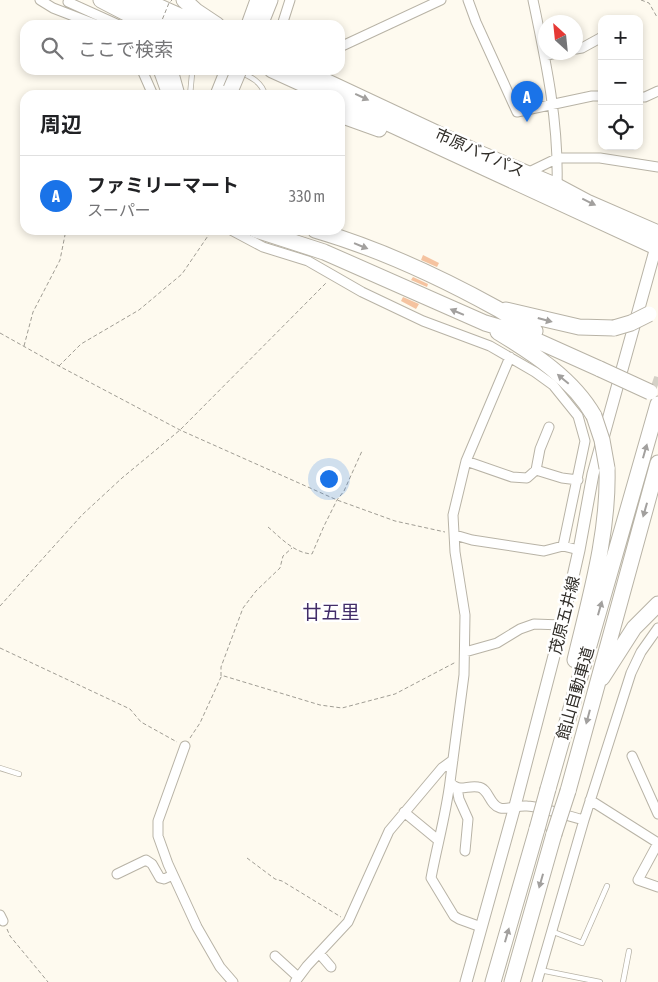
<!DOCTYPE html>
<html lang="ja">
<head>
<meta charset="utf-8">
<style>
  body { margin:0; font-family:"Asap Condensed","Noto Sans JP",sans-serif; background:#f2f2f2; color:#202124 }
  .controls { position:absolute; right:15px; top:15px; display:grid; overflow:hidden; border-radius:10px; box-shadow:0 2px 8px #0003 }
  .controls button { width:45px; height:45px; display:grid; place-items:center; padding:0; border:0; border-bottom:1px solid #e0e0e0; background:#fff; color:#202124; font:25px sans-serif }
  .compass { position:absolute; left:538px; top:15px; width:45px; height:45px; border-radius:50%; background:#fff; box-shadow:0 2px 8px #0003; rotate:333deg }
  .you { position:absolute; left:328px; top:478px; width:18px; height:18px; margin:-12px; border:4px solid #fff; border-radius:50%; background:#1a73e8; box-shadow:0 0 0 8px #1a73e833 }
  .badge { display:grid; place-items:center; width:32px; height:32px; border-radius:50%; background:#1a73e8; color:#fff; font-size:16px; font-weight:700 }
  .pin { position:absolute; translate:-50% -41px; filter:drop-shadow(0 1px 2px #0008) }
  .pin::after { content:''; position:absolute; top:26px; width:18px; height:15px; background:inherit; clip-path:polygon(0 0,100% 0,50% 100%) }
  .list { margin:0; padding:0; list-style:none }
  h2 { display:flex; justify-content:space-between; align-items:center; height:65px; margin:0; padding:0 20px; font-size:21px }
  h2 small { font-size:16px; font-weight:400; color:#757577 }
  .list li { display:grid; grid-template-columns:32px 1fr auto; gap:15px; align-items:center; box-sizing:border-box; height:80px; padding:0 20px; border-top:1px solid #e0e0e0 }
  .list b { display:block; font-size:19px; white-space:nowrap }
  .list p { margin:0; font-size:16px; white-space:nowrap; color:#757577 }
  .list em { font-size:16px; font-style:normal; color:#757577 }
  .icon { flex:none; width:28px; height:28px; fill:none; stroke:currentColor; stroke-width:2; stroke-linecap:round; stroke-linejoin:round }
  .map { position:relative; flex:none; width:658px; height:982px; overflow:hidden }
  .search { position:absolute; background:#fff; box-shadow:0 2px 8px #0003; left:20px; top:20px; width:325px; height:55px; display:flex; align-items:center; gap:12px; box-sizing:border-box; padding:0 18px; border-radius:15px; color:#757577; font-size:19px }
  .panel { position:absolute; background:#fff; box-shadow:0 2px 8px #0003; left:20px; top:90px; width:325px; height:145px; border-radius:15px }
  .map>svg:first-child { display:block }
  .building { fill:#f5c3a0 }
  .lines { fill:none; stroke-linecap:round; stroke-linejoin:round }
  .highway-tunnel { stroke:#d5d1c7; stroke-width:15; stroke-dasharray:15 8; stroke-linecap:butt }
  .lane-casing { stroke:#b8b3a6; stroke-width:6 }
  .street-casing { stroke:#b8b3a6; stroke-width:11 }
  .secondary-casing { stroke:#b8b3a6; stroke-width:13 }
  .highway-casing { stroke:#b8b3a6; stroke-width:17 }
  .path { stroke:#a09d94; stroke-width:1; stroke-dasharray:4 2.5; stroke-linecap:butt }
  .lane { stroke:#fff; stroke-width:4.5 }
  .street { stroke:#fff; stroke-width:9 }
  .secondary { stroke:#fff; stroke-width:11 }
  .highway { stroke:#fff; stroke-width:15 }
  .highway-bridge-casing { stroke:#b8b3a6; stroke-width:17; stroke-linecap:butt }
  .path-bridge { stroke:#a09d94; stroke-width:1; stroke-dasharray:4 2.5; stroke-linecap:butt }
  .highway-bridge { stroke:#fff; stroke-width:15 }
  .oneway { fill:#a2a09e }
  .labels { text-anchor:middle; stroke-width:5; stroke-linejoin:round; paint-order:stroke }
  .street-label { font-size:16px; fill:#302d28; stroke:#fff }
  .quarter-label { font-size:19px; fill:#422d69; stroke:#fff }
</style>
</head>
<body>
<div class="map">
<svg width="658" height="982" viewBox="0 0 658 982">
  <rect width="100%" height="100%" fill="#fefaef"/>
  <path class="building" d="M423,255l16,8 -2,4 -16,-7z
    M413,277l15,7 -1,3 -16,-7z
    M403,297l16,7 -3,5 -15,-8z"/>
  <g class="lines">
    <path class="highway-tunnel" d="M652,383l6,2"/>
    <g class="lane-casing">
      <path id="lane" d="M240,72c11,5 22,10 25,23
        M190,95l2,-21 2,-4
        M0,768l19,6
        M551,931l31,12 25,-57
        M540,970l60,12
        M623,982l6,-31"/>
    </g>
    <g class="street-casing">
      <path id="street" d="M40,0l13,8 44,17
        M468,0l8,22 41,90 75,-16h10
        M533,0c13,62 26,122 24,186
        M68,2l51,23
        M282,25l8,-25
        M340,47l101,-47
        M576,49l6,-1 20,-11
        M545,56l15,-4
        M142,70l11,25
        M158,70l9,25
        M639,97h6l13,-6
        M527,173l31,-15h42l58,9
        M231,230l32,17 45,14 54,31 61,29 67,25 45,26 18,13 25,31 7,25 -22,105
        M510,357l-44,104 -13,54 2,37 10,63 -1,60 -14,107c8,11 17,3 28,5 11,1 11,18 22,21 8,2 18,-3 27,-2 16,1 40,10 57,14
        M466,461l46,16 15,1 9,-8 4,-21 9,-22
        M536,470l26,8 16,2
        M455,535l17,5 72,11 19,-5 16,4
        M465,652l32,-9 23,-14 14,-5 28,1
        M185,746l-27,75v15l10,28 29,63 23,40 13,15
        M632,756l26,58
        M450,782c-4,32 -13,64 -19,96l23,38 5,3 22,8
        M457,788l2,11 9,20 -3,32
        M590,800l68,43 -20,37 20,7
        M404,812l34,28
        M117,874l29,-14 6,4 8,14 4,1 9,-4
        M0,915l3,6
        M319,953l12,14
        M275,956l23,21
        M295,982l12,-16 41,-44 41,-91 53,-63 11,-8
        M537,982l47,-162 47,-147 10,-21 17,-24"/>
    </g>
    <g class="secondary-casing">
      <path id="secondary" d="M466,982l49,-176 47,-181 17,-75 14,-76 63,-227"/>
    </g>
    <g class="highway-casing">
      <path id="highway" d="M101,0l27,14 13,11
        M119,0l55,25
        M144,0l56,25
        M184,0l12,11 21,14
        M249,25l9,-25
        M260,25l10,-25
        M170,70l7,25
        M272,70l55,25
        M302,70l177,83 78,33 30,16 71,31
        M218,95l10,-25
        M340,101l318,147
        M340,115l39,14
        M256,230l68,22 161,71 37,11 78,35
        M315,230c62,18 123,46 181,78 13,7 25,17 39,23
        M506,310l73,17 35,1
        M498,332c36,22 75,47 96,84
        M575,660c15,-63 34,-127 32,-192
        M602,678l32,-50 24,-24
        M548,789l110,-385
        M568,791l90,-328
        M493,982l44,-153
        M512,982l42,-148"/>
    </g>
    <path class="path" d="M641,0l8,3 8,14h1
      M0,333l59,33 121,64 157,70 58,21 50,11
      M24,346l9,-34 27,-52 6,-30
      M59,366l22,-22 58,-34 43,-36 30,-44
      M268,527c13,11 26,26 44,27l12,-28 13,-26 7,-9 18,-40
      M0,606l82,-91 40,-37 58,-48 146,-147
      M0,648l130,61 11,13 36,20
      M221,676v-9l22,-59 13,-17 24,-23 3,-12 9,-8
      M190,738l10,-15 21,-46 3,-1 96,29 22,3 53,-14 61,-32
      M247,858l28,21 7,2 59,36
      M7,929l3,7 38,46"/>
    <use href="#lane" class="lane"/>
    <use href="#street" class="street"/>
    <use href="#secondary" class="secondary"/>
    <use href="#highway" class="highway"/>
    <g class="highway-bridge-casing">
      <path id="highway-bridge" d="M231,89l8,-19
        M614,328l17,-5 18,-9
        M600,369l50,23
        M594,416l8,24 5,28
        M537,829l11,-40
        M554,834l14,-43"/>
    </g>
    <path class="path-bridge" d="M160,25l9,-22 3,-3"/>
    <use href="#highway-bridge" class="highway-bridge"/>
  </g>
  <defs><path id="oneway-solid" d="M-6-.8H1V-3.2L6.5 0L1 3.2V.8H-6Z" transform="scale(1.25)"/></defs>
  <g class="oneway">
    <use href="#oneway-solid" transform="translate(362 97) rotate(25)"/>
    <use href="#oneway-solid" transform="translate(589 202) rotate(26)"/>
    <use href="#oneway-solid" transform="translate(361 246) rotate(22)"/>
    <use href="#oneway-solid" transform="translate(457 312) rotate(-157)"/>
    <use href="#oneway-solid" transform="translate(545 320) rotate(15)"/>
    <use href="#oneway-solid" transform="translate(563 379) rotate(-140)"/>
    <use href="#oneway-solid" transform="translate(645 451) rotate(-74)"/>
    <use href="#oneway-solid" transform="translate(645 510) rotate(106)"/>
    <use href="#oneway-solid" transform="translate(600 608) rotate(-74)"/>
    <use href="#oneway-solid" transform="translate(588 717) rotate(105)"/>
    <use href="#oneway-solid" transform="translate(541 881) rotate(106)"/>
    <use href="#oneway-solid" transform="translate(507 935) rotate(-74)"/>
  </g>
  <g class="labels">
    <g class="street-label">
      <text transform="translate(480 152) rotate(24)" y="6">市原バイパス</text>
      <text transform="translate(564 615) rotate(-76)" y="6">茂原五井線</text>
      <text transform="translate(575 693) rotate(-74)" y="6">館山自動車道</text>
    </g>
    <g class="quarter-label">
      <text x="331" y="619">廿五里</text>
    </g>
  </g>
</svg>
<div class="controls">
<button>+</button>
<button>−</button>
<button><svg class="icon" aria-label="locate" viewBox="0 0 24 24"><circle cx="12" cy="12" r="6"/><path d="M12 2v4M12 18v4M2 12h4M18 12h4"/></svg></button>
</div>
<svg class="compass" viewBox="-18 -18 36 36"><path d="M0-13l5 13h-10z" fill="#e53935"/><path d="M0 13l5-13h-10z" fill="#757577"/></svg>
<div class="you"></div>
<div class="pin badge" style="left:527px;top:122px">A</div>
<div class="search"><svg class="icon" aria-label="search" viewBox="0 0 24 24"><circle cx="10" cy="10" r="6"/><path d="M15 15l6 6"/></svg>ここで検索</div>
<section class="panel">
<h2>周辺<small></small></h2>
<ul class="list">
<li><span class="badge">A</span><div><b>ファミリーマート</b><p>スーパー</p></div><em>330 m</em></li>
</ul>
</section>
</div>
</body>
</html>
